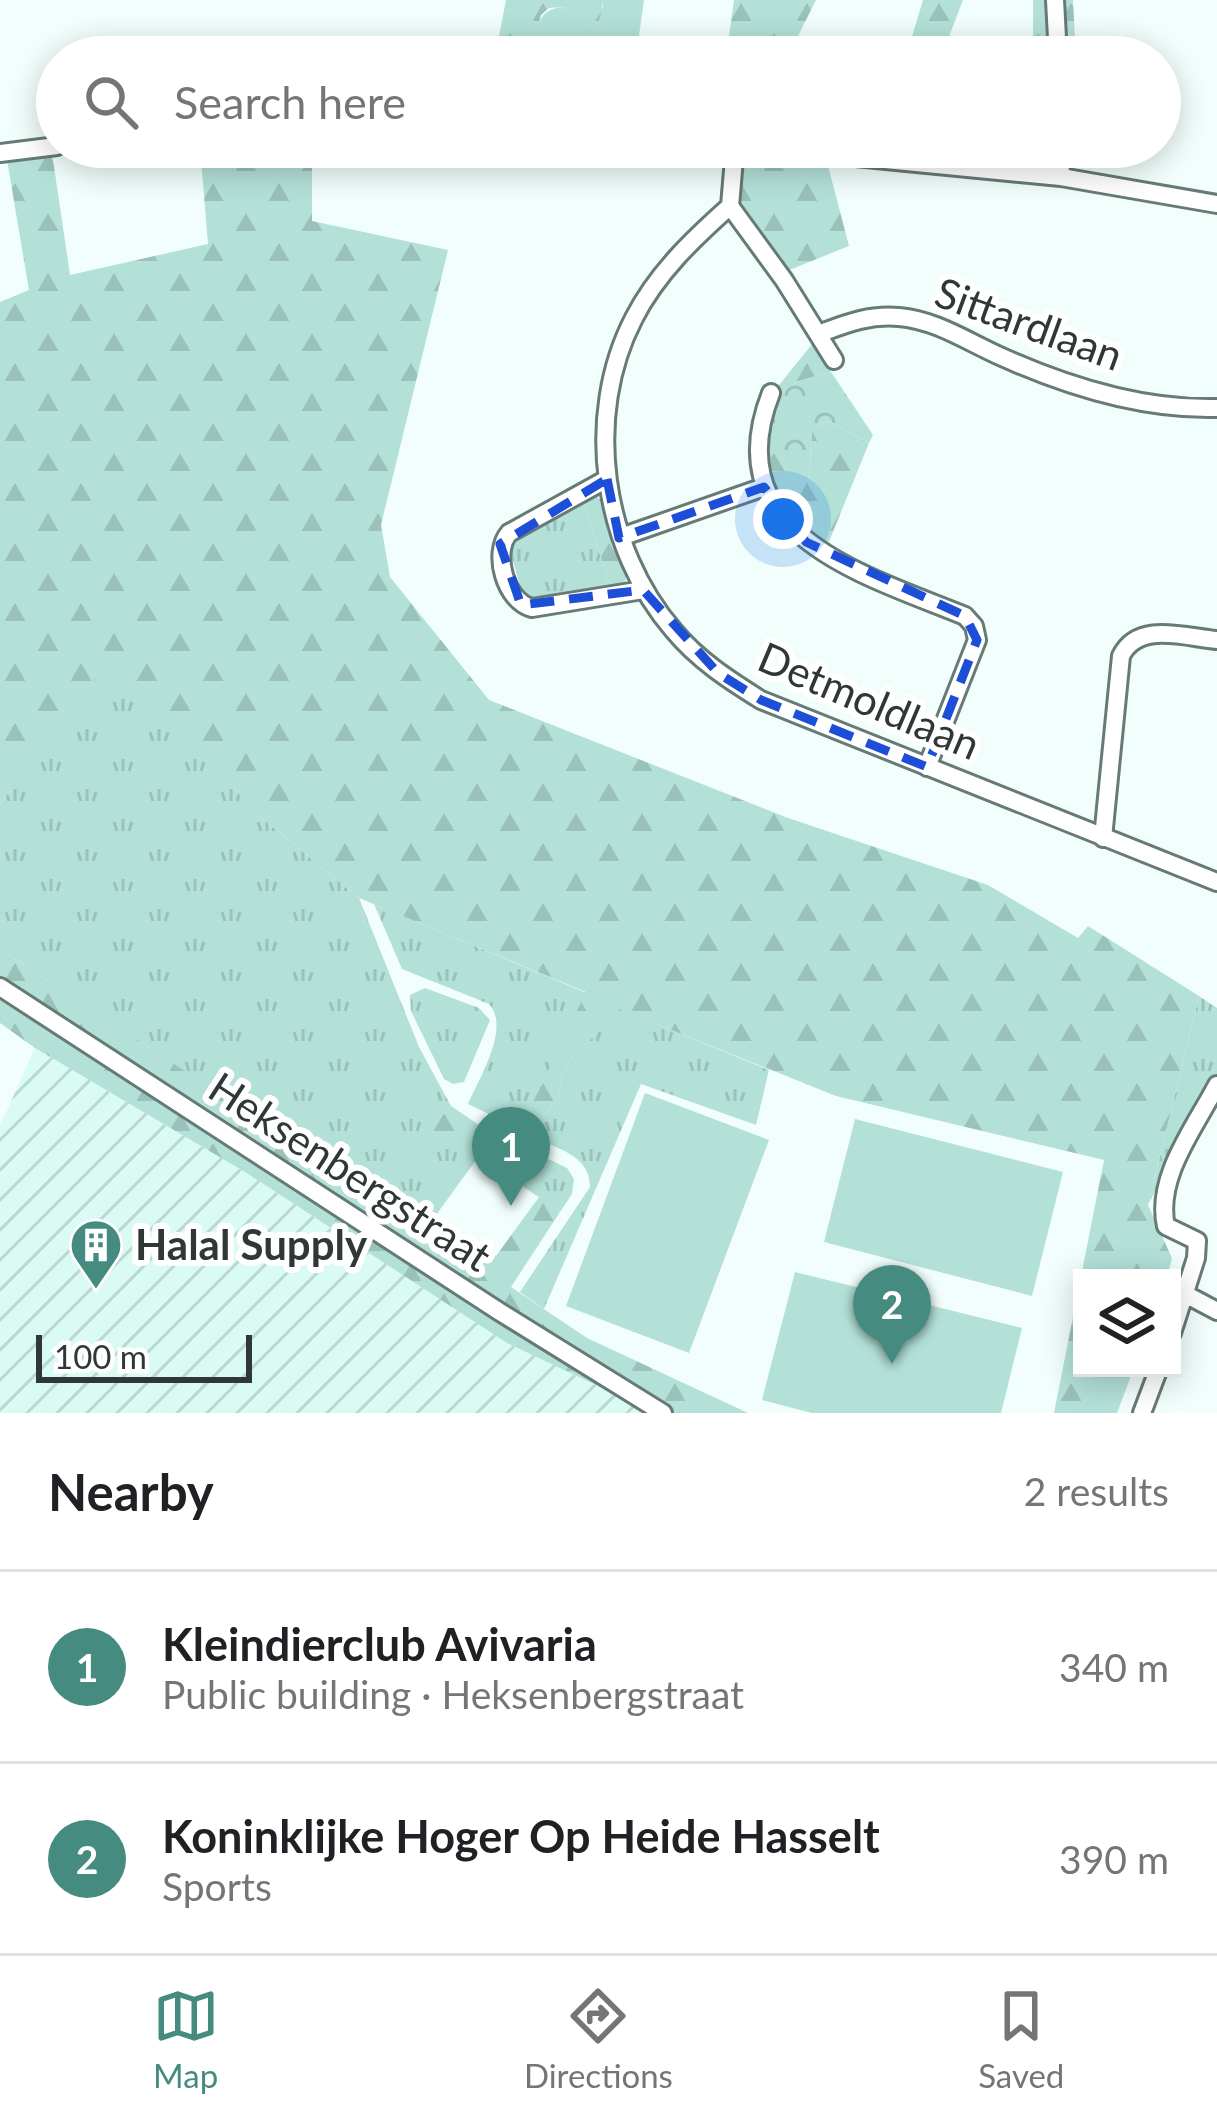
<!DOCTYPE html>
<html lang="en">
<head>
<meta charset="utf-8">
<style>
  body { margin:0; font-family:Lato,sans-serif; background:#f6f6f6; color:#202124 }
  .controls { position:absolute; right:36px; bottom:36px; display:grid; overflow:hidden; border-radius:0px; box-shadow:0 6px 30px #0003 }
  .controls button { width:108px; height:108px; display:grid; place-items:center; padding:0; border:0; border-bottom:3px solid #e0e0e0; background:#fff; color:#202124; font:60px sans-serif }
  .scale { position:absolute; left:36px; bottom:30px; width:216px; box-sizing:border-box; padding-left:12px; border:6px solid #2f3836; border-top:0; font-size:33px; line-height:42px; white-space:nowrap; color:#2f3836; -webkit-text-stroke:9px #fff; paint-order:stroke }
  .you { position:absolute; left:783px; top:519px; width:42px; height:42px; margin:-30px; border:9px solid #fff; border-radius:50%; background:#1a73e8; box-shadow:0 0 0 18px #1a73e833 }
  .badge { display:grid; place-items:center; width:78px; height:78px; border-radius:50%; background:#468b7f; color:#fff; font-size:39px; font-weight:700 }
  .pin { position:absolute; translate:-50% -99px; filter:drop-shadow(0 3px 6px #0008) }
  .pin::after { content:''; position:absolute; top:63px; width:42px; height:36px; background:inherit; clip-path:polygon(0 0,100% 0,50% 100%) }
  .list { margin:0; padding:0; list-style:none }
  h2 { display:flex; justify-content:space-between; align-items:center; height:156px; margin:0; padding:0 48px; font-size:51px }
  h2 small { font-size:39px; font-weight:400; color:#757577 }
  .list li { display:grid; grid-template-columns:78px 1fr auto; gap:36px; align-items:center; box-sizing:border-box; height:192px; padding:0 48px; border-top:3px solid #e0e0e0 }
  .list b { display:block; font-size:45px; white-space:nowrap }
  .list p { margin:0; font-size:39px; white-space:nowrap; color:#757577 }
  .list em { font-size:39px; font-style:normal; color:#757577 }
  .icon { flex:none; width:66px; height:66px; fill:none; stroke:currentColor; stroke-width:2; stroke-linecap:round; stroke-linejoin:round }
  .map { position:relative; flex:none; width:1217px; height:1413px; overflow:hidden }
  .search { position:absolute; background:#fff; box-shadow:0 6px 30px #0003; left:36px; right:36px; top:36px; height:132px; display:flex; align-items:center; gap:30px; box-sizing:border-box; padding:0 42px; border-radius:66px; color:#757577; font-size:45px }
  .sheet { height:540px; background:#fff }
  nav { display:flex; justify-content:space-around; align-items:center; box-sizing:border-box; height:168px; border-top:3px solid #e0e0e0; background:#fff; font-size:33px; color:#757577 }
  nav a { display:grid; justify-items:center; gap:6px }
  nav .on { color:#468b7f }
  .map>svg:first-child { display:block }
  .industrial { fill:url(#industrial-furrows) }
  .grass { fill:url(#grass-tufts) }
  .forest { fill:url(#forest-firs) }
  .park { fill:url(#park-crowns) }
  .garden { fill:#b3e1d8 }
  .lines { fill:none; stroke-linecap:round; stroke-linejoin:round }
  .minor-casing { stroke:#667a76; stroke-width:22 }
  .minor { stroke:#fff; stroke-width:16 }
  .marked { fill:none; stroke:#1d4ed8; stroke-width:9; stroke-dasharray:24 15; stroke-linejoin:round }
  .labels { text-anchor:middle; stroke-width:12; stroke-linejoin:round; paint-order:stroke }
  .street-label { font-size:42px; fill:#2f3836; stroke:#fff }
  .poi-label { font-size:42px; font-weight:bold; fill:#2f3836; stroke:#fff; text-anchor:start }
</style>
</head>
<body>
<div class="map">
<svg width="1217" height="1413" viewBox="0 0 1217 1413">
  <defs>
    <pattern id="industrial-furrows" width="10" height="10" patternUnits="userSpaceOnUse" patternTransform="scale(3)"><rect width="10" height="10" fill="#dafaf4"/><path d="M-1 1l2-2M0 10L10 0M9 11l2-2" fill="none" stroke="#bbd7d2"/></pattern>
    <pattern id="grass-tufts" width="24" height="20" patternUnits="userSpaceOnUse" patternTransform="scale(3)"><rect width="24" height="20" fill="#b3e1d8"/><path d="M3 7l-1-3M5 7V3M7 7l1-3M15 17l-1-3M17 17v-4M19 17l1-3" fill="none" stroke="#9ac2ba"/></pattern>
    <pattern id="forest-firs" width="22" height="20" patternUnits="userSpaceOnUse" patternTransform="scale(3)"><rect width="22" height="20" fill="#b3e1d8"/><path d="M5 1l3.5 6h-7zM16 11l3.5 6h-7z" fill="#9ac2ba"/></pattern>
    <pattern id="park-crowns" width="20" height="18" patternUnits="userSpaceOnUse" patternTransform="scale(3)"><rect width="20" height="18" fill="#b3e1d8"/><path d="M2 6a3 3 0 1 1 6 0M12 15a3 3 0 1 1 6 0" fill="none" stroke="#9ac2ba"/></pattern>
  </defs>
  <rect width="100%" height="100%" fill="#f1fefc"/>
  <path class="industrial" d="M35,1048l210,124 262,171 148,70h-655v-287z"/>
  <path class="grass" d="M602,0h42l-8,57h-102l-3,-5c6,-24 6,-44 34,-45l21,20 17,-19z
    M582,497l29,93 -87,10 -17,-60z
    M110,658l152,160 97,80 60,149 32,59 -18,20 23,21 23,-22 88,43 7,11 -2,15 -12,18 -81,-56 -54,74 -425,-281v-145z
    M374,904l213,89 -67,136 -52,-25c11,-26 43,-76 21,-100l-87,-35z
    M425,988l54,20 11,12 -26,62 -11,2 -9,-5 -33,-68 -1,-16z
    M1199,996l18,12v66l-69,131z
    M603,1002l166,68 -13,55 -115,-41 -97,225 -24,-17 70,-105c0,-33 -35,-39 -60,-51l28,-39 4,-21 12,-22 19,-17z"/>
  <path class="forest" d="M506,0h96c2,15 -5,19 -17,27l-20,-20 -16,1 -8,7 -10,37 3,5h-39z
    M734,0h82l-25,50 -62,-14z
    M923,0h40l-20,52 -32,-12z
    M1033,0h40l3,57h-43z
    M200,147h112v74l136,29 -67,275 9,52 99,123 299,118 200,67 90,53 10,-12 111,70 -51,209 24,53 -5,20h-85v90h52l-17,45h-63l50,-253 -268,-64 -232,-93 -11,34 -19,17 -12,22 -4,21 -28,39 -10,-7 66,-137 -227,-94 -97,-80 -152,-159 -110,145v-502l29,-12 -22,-130 45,-7 18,122 138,-31z
    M743,155l84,7 22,84 -62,25 -51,-70z
    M813,343l18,29 -32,9 -20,12 -4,-3z
    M829,421l40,22 -43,106c-41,-38 -55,-55 -58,-113l12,-3 10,48 19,1 3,-54z
    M594,495l11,8 22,72 -3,10 -13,5 -29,-93z
    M0,949l476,314 10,-13 10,6 43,-59 21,15 -49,75 76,51 161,75h-93l-148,-70 -262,-171 -210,-124 -35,-25z
    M451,1106l28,19 -22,22 -13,1 -9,-8 -2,-14z"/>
  <path class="park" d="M831,372l42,63 -4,8 -40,-22 -17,7 -3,54h-19l-10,-48 -12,2 11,-43 20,-12z"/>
  <path class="garden" d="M645,1093l124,47 -80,213 -123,-47z
    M855,1119l208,53 -31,124 -208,-54z
    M795,1272l227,56 -21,85h-189l-50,-13z"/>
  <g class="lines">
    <g class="minor-casing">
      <path id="minor" d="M1055,0l3,57
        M735,147l-5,59c-37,33 -73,67 -96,112 -51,98 -32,230 40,313 24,29 55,49 87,69l456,182
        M751,147l310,30 156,27
        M1060,147l1,30
        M0,153l57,-7
        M730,206l54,74 50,80
        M818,334c27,-10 51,-20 81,-17 37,3 69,25 103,40 67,30 141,53 215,51
        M771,393c-56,142 94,182 194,223l9,10 3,14 -50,127
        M607,479l-98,54c-17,20 -4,68 23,75l111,-18
        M621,537l143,-50
        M1103,838l18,-182c17,-35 63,-19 96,-16
        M0,987l500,325 163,101
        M1185,1294l32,17
        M1172,1333l24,-75 1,-17 -31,-15c-11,-48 29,-99 51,-141
        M1142,1413l17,-45"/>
    </g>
    <use href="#minor" class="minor"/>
  </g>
  <path class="marked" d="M607,479l12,59 145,-51 42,55 159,74 12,24 -50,127 -166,-67 -43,-27 -75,-83 -122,15 -21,-61z"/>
  <defs>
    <g id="building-pin" transform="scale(2.7)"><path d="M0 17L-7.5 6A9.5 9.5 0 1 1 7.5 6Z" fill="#468b7f" stroke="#fff"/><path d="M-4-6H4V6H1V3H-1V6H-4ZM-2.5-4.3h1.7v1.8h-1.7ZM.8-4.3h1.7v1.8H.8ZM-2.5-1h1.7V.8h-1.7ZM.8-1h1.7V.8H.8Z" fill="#fff"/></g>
  </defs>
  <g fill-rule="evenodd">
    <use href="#building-pin" x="96" y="1245"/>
  </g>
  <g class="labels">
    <g class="street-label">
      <text transform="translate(1029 324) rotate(20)" y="15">Sittardlaan</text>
      <text transform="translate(869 701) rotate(23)" y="15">Detmoldlaan</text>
      <text transform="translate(350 1172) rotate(33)" y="15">Heksenbergstraat</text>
    </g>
    <g class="poi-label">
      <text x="135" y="1260">Halal Supply</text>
    </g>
  </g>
</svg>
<div class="controls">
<button><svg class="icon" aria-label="layers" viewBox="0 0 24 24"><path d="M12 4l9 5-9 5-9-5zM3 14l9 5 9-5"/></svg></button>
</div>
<div class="scale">100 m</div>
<div class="you"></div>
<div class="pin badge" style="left:511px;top:1206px">1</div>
<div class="pin badge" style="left:892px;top:1364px">2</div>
<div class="search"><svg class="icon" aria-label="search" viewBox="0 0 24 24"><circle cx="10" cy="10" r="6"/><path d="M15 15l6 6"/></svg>Search here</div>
</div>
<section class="sheet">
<h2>Nearby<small>2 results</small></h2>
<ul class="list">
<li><span class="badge">1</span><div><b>Kleindierclub Avivaria</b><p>Public building · Heksenbergstraat</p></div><em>340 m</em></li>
<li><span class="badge">2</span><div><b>Koninklijke Hoger Op Heide Hasselt</b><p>Sports</p></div><em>390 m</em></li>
</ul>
</section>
<nav>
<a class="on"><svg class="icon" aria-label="map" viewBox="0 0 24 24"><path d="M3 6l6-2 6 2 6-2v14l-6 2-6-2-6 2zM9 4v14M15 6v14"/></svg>Map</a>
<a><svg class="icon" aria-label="directions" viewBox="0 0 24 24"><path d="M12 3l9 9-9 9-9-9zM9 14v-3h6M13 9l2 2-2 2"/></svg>Directions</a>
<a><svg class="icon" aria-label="saved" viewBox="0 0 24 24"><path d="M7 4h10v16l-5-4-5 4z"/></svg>Saved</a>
</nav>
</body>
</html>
